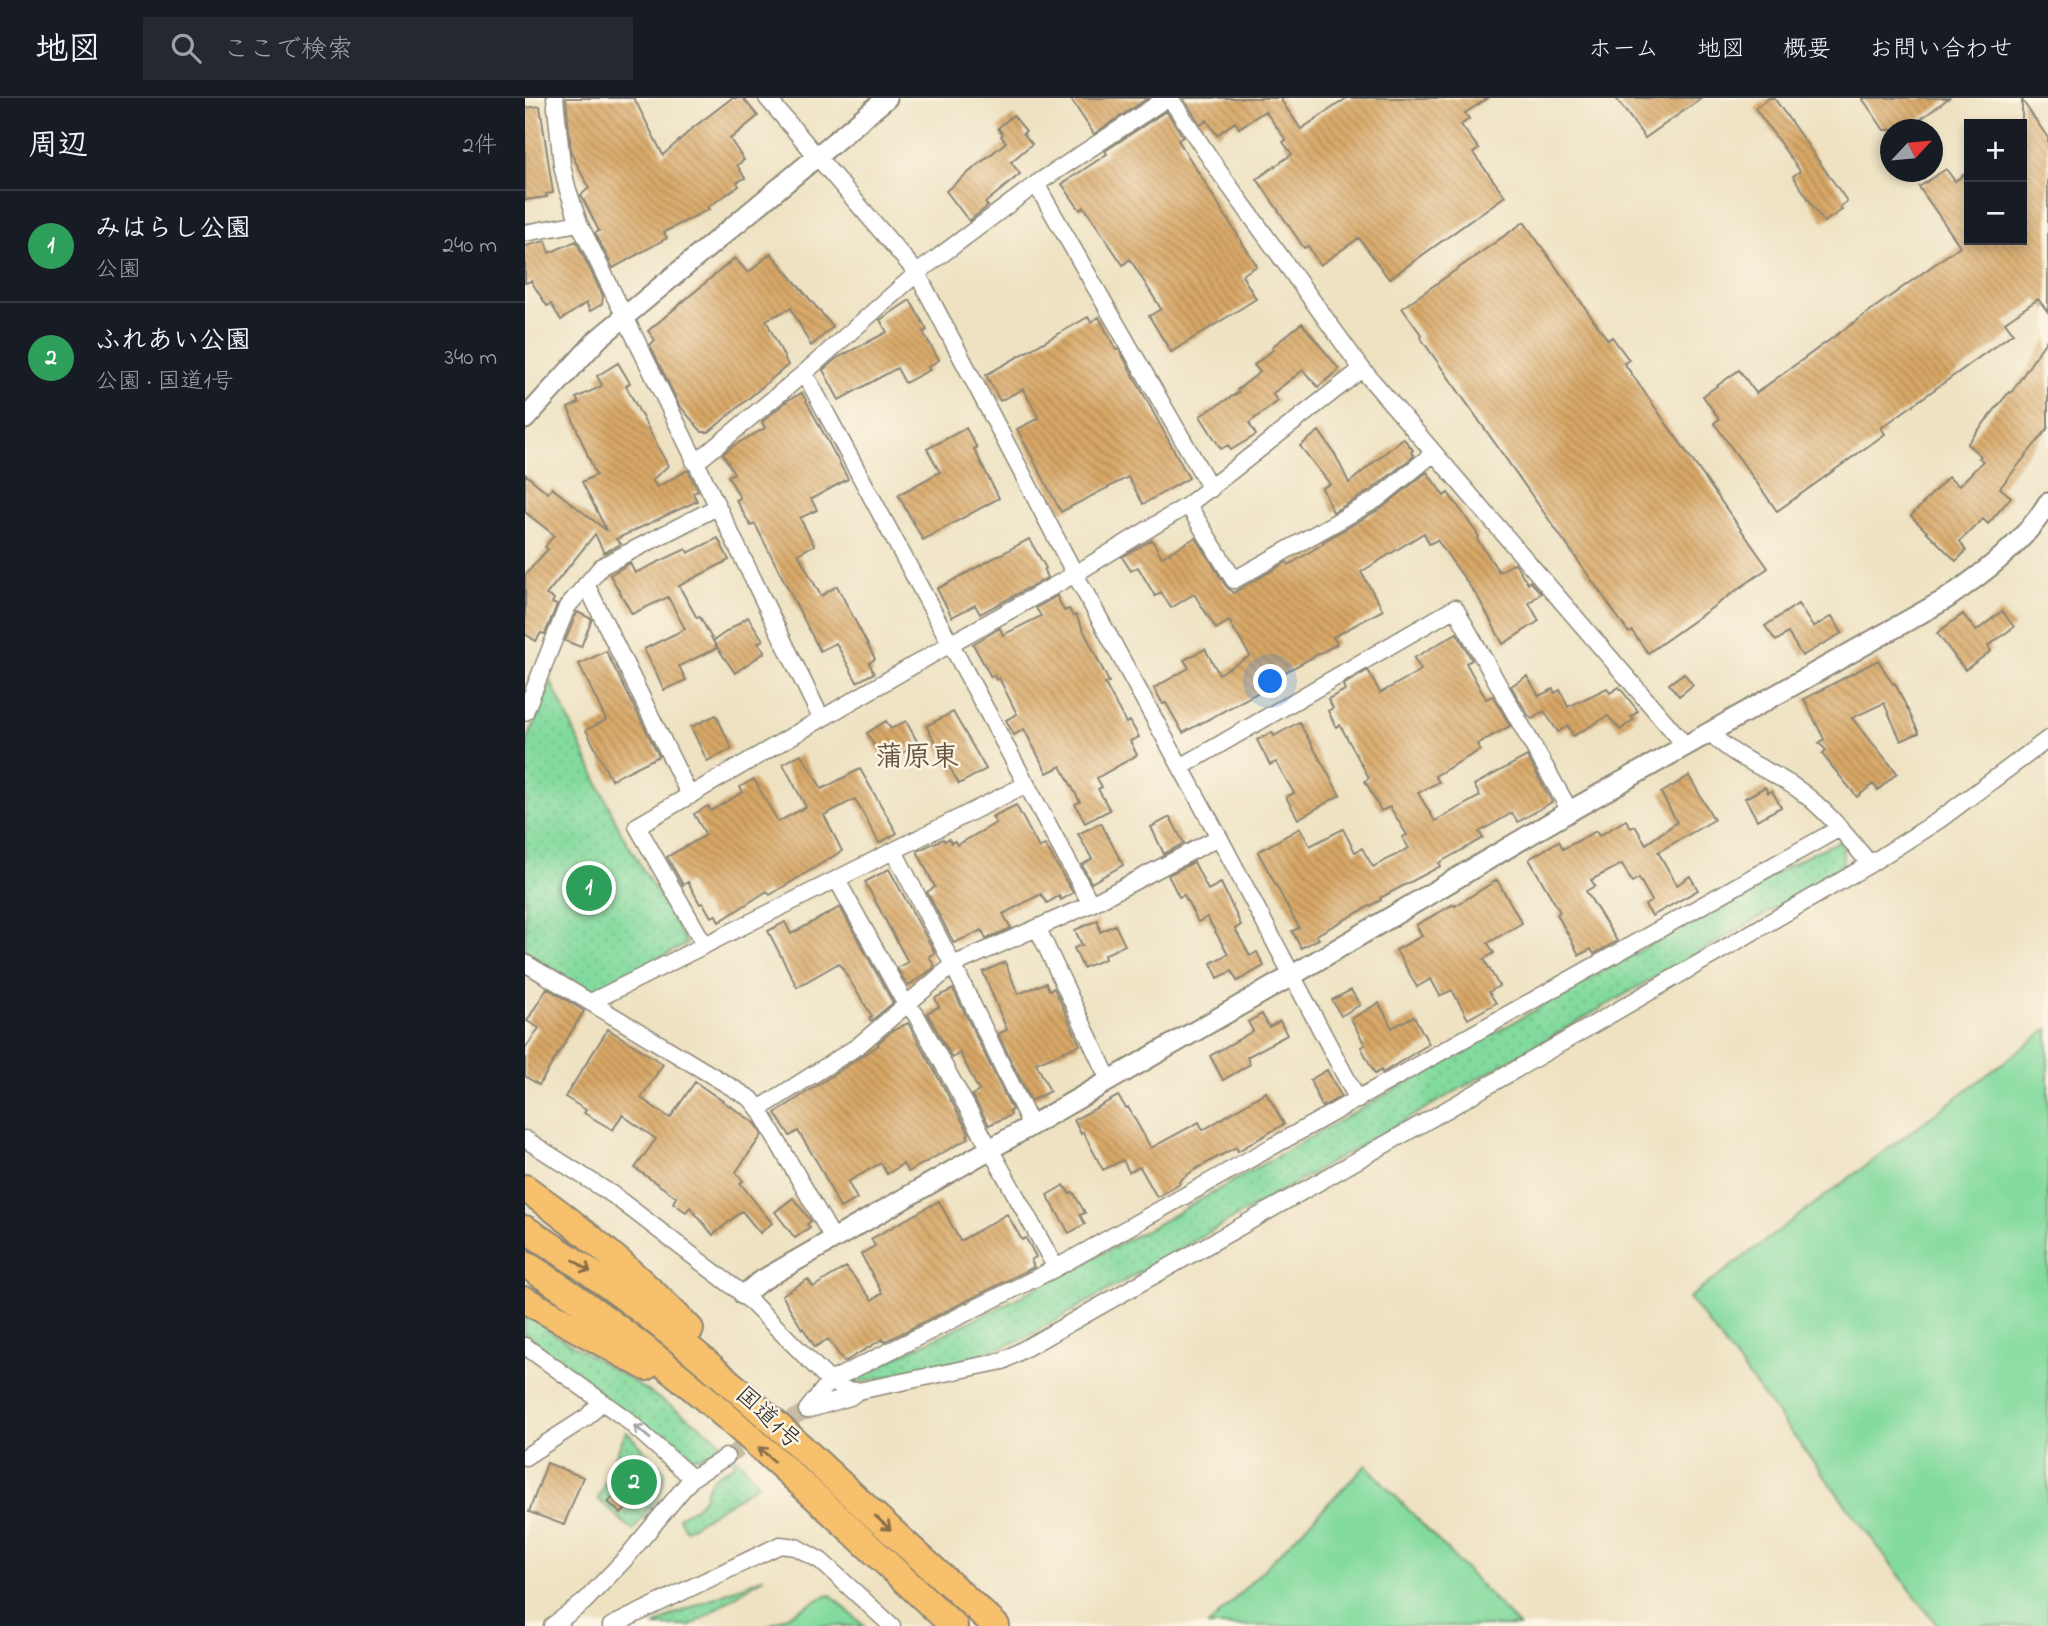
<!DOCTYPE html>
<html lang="ja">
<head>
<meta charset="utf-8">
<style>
  body { margin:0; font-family:"Indie Flower","Klee One",sans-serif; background:#242831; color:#f1f3f6 }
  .controls { position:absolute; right:21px; top:21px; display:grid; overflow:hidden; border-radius:0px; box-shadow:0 4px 10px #0003 }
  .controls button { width:63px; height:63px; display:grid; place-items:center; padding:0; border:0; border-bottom:2px solid #363941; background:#171b24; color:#f1f3f6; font:35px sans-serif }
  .compass { position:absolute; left:1355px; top:21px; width:63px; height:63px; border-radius:50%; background:#171b24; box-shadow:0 4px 10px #0003; rotate:64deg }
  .you { position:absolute; left:746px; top:584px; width:24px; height:24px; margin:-18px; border:5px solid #fff; border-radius:50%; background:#1a73e8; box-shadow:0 0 0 10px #1a73e833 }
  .badge { display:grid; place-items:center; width:46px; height:46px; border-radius:50%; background:#d1495b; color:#fff; font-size:23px; font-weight:700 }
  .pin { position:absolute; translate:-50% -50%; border:4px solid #fff; box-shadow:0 2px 7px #0006 }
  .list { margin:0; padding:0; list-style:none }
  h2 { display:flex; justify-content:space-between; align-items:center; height:91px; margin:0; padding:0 28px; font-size:30px }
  h2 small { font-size:23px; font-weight:400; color:#9ea1a6 }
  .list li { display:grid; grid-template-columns:46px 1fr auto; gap:21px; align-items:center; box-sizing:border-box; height:112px; padding:0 28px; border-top:2px solid #363941 }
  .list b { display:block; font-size:26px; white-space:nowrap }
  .list p { margin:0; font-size:23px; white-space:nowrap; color:#9ea1a6 }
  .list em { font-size:23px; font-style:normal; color:#9ea1a6 }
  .icon { flex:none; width:38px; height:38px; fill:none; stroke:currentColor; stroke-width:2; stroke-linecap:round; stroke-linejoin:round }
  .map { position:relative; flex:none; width:1523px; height:1528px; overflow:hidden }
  header { display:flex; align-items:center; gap:42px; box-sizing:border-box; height:98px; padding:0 35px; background:#171b24; border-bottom:2px solid #363941 }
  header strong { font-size:33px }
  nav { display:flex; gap:38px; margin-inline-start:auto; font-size:24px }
  .search { width:490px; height:63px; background:#242831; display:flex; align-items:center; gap:18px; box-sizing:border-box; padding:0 24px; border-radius:0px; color:#9ea1a6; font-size:26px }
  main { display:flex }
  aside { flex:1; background:#171b24 }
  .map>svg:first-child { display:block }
  .grass { fill:url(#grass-dots); stroke:#578264; stroke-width:2 }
  .pitch { fill:#83da9e; stroke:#578264; stroke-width:2 }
  .building { fill:url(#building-back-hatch) }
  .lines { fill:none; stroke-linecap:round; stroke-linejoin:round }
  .minor-tunnel { stroke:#c7bda4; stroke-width:16; stroke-dasharray:16 8; stroke-linecap:butt }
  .minor-casing { stroke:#8c8676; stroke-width:19 }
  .tertiary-casing { stroke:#8c8676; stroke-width:23 }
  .trunk-casing { stroke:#8c8676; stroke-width:30 }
  .minor { stroke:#fff; stroke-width:16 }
  .tertiary { stroke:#fff; stroke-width:19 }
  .trunk { stroke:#f7c06c; stroke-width:26 }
  .oneway { stroke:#876e48 }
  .oneway2 { stroke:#a0a0a0 }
  .labels { text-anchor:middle; stroke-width:5; stroke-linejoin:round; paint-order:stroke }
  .street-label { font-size:24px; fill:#2b2b2b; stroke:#fcf5e5 }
  .quarter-label { font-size:28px; font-weight:bold; fill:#685640; stroke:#fcf5e5 }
</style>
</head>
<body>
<header>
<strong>地図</strong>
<div class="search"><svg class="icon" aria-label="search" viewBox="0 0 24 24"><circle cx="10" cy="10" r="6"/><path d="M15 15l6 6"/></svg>ここで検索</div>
<nav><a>ホーム</a><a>地図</a><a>概要</a><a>お問い合わせ</a></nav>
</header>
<main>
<aside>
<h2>周辺<small>2件</small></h2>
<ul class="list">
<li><span class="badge" style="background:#2e9e5b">1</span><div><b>みはらし公園</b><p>公園</p></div><em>240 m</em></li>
<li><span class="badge" style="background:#2e9e5b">2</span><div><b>ふれあい公園</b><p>公園 · 国道1号</p></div><em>340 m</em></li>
</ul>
</aside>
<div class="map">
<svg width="1523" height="1528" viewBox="0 0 1523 1528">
  <defs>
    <pattern id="grass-dots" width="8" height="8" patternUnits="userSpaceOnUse" patternTransform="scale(1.75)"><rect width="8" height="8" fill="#83da9e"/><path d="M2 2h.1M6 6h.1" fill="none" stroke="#71bb88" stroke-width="1.8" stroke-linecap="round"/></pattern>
    <pattern id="building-back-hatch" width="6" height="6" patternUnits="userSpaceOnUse" patternTransform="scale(1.75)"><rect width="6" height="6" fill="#d8a766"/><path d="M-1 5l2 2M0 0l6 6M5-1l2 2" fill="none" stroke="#af8854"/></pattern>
  </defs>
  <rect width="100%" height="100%" fill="#fcf5e5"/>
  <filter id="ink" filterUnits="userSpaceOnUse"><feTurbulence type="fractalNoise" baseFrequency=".0143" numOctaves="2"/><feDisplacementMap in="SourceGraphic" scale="14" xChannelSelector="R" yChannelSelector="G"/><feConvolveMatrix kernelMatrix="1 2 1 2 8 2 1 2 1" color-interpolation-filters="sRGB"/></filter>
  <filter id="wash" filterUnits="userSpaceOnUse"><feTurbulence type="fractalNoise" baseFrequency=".00686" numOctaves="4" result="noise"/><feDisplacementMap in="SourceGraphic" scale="28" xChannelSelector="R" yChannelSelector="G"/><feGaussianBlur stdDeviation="1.57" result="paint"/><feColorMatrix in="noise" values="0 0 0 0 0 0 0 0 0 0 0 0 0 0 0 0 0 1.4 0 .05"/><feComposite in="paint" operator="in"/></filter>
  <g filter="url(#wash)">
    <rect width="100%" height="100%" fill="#eee2c2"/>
    <path class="grass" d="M26,584l70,150 66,112 -96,50 -66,-42v-205z
      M1315,743c4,12 5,20 -1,31l-818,468 -54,20 -116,24 8,-9 137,-66 156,-82 662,-375z
      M0,1214l20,12v5c36,21 72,42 107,65 44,28 76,47 106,90l-72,46 -8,-13 16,-9 11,-11 1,-8 7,-11 23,-15 -19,-16c-11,10 -21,12 -35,8l-157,-119z
      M101,1333l39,41 -4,20 -28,39 -35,-32z
      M239,1479l-73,49h-36l18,-11z"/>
    <path class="pitch" d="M1523,931v597h-110l-249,-328z
      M841,1367l153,161h-311z
      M306,1497l33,31h-96l55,-29z"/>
    <g id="blocks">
      <path class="building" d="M41,0h68l29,57 31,-28 38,-29h11l15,18 -28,23 14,21 -7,5 8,13 -8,4 2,4 -31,21 1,2 -45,23 3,6 -54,30 -18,-35 4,-2 -18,-36 8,-7 -18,-35z
        M545,0h78l-54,36z
        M658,0h101l-3,2 20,29 46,-31h141l-23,15 4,6 -8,6 18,24 -6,4 32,43 -116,83 -30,-41 -39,27 -12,-19 -4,2 -47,-69 35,-25 -9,-12 3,-2 -21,-29 -26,17 -4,-6 -18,13 -10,-15 -6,5z
        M1091,0h86l-57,40z
        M1244,0h5l73,103 -7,6 2,3 -18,12 -31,-46 7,-5 -45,-63z
        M1337,0h87l-43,32h-22z
        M1497,2l26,38v174l-10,-13 -33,23 8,11 -132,95 4,6 -108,77 -63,-88 5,-4 -16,-23 36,-26 17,23 204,-147 -41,-59 27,-18 9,12 14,-10v69h53z
        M15,8l13,87 -7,1 1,3 -22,3v-92z
        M641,13l17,26 -5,3 79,126 -15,9 14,24 -85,53 -22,-36 12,-7 -31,-50 -7,6 -39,-58 -4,3 -18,-26 45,-30 -2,-3z
        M488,17l13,16 -3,2 9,11 -21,18 9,12 -35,29 3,3 -19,15 -23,-30 60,-49 -5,-6 2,-2 -5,-6z
        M999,124l84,118 4,-3 17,23 -5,3 144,205 -120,85 -16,-22 -3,2 -209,-296 2,-1 -20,-28z
        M21,143l3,12 27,-12 27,55 -1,8 -12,7 -4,-8 -25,17 -10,-16 -4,2 -16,-25 -6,2v-37z
        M246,155l62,74 -22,19 -20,-38 -25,12 22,45 -79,67h-7l-23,-27 -29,-60 5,-5 -7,-9 87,-73 13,15z
        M385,202l17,30 -4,2 16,28 -11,7 2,3 -25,13 -8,-15 -58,32 -16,-30 14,-12 50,-26 -7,-12z
        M563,219l3,5 8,-5 17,33 3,-1 70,129 -46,26 -15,-27 -67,35 -44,-83 22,-11 -16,-29 -23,12 -14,-26z
        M777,225l37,46 -21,18 -15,-17 -31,24 6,7 -29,22 7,12 -25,15 -3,-5 -7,4 -21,-33 39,-24 -2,-2 23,-18 -6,-7 20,-16 -2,-2z
        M1523,240v90l-48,60 11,9 -23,27 -5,-5 -23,22 6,10 -10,10 -45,-45 37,-39 11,9 24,-25 -4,-3 2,-2 -14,-12 42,-52 2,1z
        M93,265l12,20 -4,3 42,80 -16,14 5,7 31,-17 10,21 -5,2 4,8 -81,38 5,5 -17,9 -9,-19 -49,61 8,4 -2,4 5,2 -12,29 -4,-1 -5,8 -11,-7v-59l23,-26 -3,-2 9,-12 -29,-23v-38l23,19 4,-5 55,43 -25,-49 14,-7 -28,-67 11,-5 -3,-5 24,-11 2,-2 -5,-9z
        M277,295l46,86 -37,20 6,11 -17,8 14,27 -16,9 23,42 16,-10 38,73 -6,4 5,10 -17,9 -21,-39 -16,8 -65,-127 -4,2 -15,-26 4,-2 -12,-22 6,-3 -11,-19 10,-8 32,-18 -3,-6 26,-22z
        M441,330l11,20 -3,1 25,49 -76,42 -25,-45 42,-23 -13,-23z
        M794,333l16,23 14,29 54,-45 10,12 -2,2 3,4 -43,34 -38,22 -11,-24 8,-4 -30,-38z
        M902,374l17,24 4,-3 15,20 16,24 -2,2 22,33 16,-9 13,21 2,-3 11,12 -12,10 10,18 -36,23 -24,-45 -42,-59 -8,4 -5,-11 -63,39 22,38 -50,27 4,7 -59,32 3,4 -98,53 -17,-30 -3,1 -9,-16 35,-20 -5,-8 21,-11 14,25 31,-18 -21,-35 -13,8 -22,-35 -23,14 -10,-16 -6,4 -17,-29 -7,4 -9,-14 30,-17 10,17 34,-20 29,48 8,8 54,-31 2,3 35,-22 -1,-1 59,-34z
        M193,440l11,22 -50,26 18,32 3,-1 17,31 -38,18 7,14 -22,10 -20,-41 41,-20 -17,-32 -36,17 -22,-39 20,-12 5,10 51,-24 2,4z
        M504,441l17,29 -2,2 3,8 -67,36 -5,-9 -23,12 -15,-28z
        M532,498l7,15 5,-2 4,7 3,-1 33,67 -4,2 21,39 4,-2 9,16 -9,4 7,14 -40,23 5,9 -4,2 12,21 -25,13 -10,-19 5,-2 -19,-36 -14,7 -23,-44 -10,6 -8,-15 11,-6 -18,-36 -3,2 -2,-5 -3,2 -18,-33 27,-16 3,7 38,-19 -5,-8z
        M1273,506l15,23 19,-11 10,17 -40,23 -14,-23 -12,8 -11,-15z
        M1477,513l12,16 -26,19 3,5 -26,19 -28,-37 26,-19 13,17z
        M52,514l15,7 -11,28 -16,-6z
        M223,519l15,23 -5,3 7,9 -30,21 -22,-32z
        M932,535l15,27 -6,3 20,36 7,-3 17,30 -33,18 3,6 -45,26 4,6 -21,11 17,28 45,-25 -6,-11 53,-29 25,46 -34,20 -6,-9 -33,19 4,6 -44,25 2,3 -61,32 1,2 -65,35 3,4 -18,9 -9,-17 7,-3 -41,-76 42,-24 10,18 33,-17 12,23 7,-4 11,19 36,-19 -7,-11 5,-2 -17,-28 -9,4 -16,-30 4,-3 -29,-53 -4,2 -8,-16 5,-3 -5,-9 17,-9 -2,-5 25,-15 12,23 41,-23 -7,-12z
        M81,553l53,105 -48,24 -25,-50 20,-10 -27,-56z
        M1353,562l15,24 2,-1 24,50 -18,8 -17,-38 -32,15 45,55 -19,17 -5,-6 -16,13 -35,-43 4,-4 -7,-7 5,-4 -20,-40z
        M1159,575l9,12 -14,11 -10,-12z
        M1002,578l12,20 14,-7 2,4 5,-3 8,17 39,-19 3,5 9,-6 19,24 -7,6 3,2 -14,11 -12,-14 -35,20 -5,-10 -10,6 -14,-21 -12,8 -4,-4 -17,-29z
        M428,614l33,57 -27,15 -33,-58z
        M191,617l16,34 -25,12 -16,-34z
        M361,623l5,8 15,-8 12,22 -33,21 -18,-31z
        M774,624l41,73 -42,24 -12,-22 8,-4 -18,-31 -6,3 -13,-25 15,-8 2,4z
        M276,656l21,35 38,-20 37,64 -18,10 -24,-44 -31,16 18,36 -72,44 -3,-4 -48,31 -3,-7 -5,2 -8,-14 -3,1 -12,-22 -5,3 -16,-28 39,-22 -12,-21 14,-8 3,5 32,-19 -3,-5 14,-8 24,43 28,-15 -23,-43z
        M1164,678l25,44 -56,32 19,33 13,-9 8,14 -46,26 -7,-11 7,-4 -13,-23 -7,4 -10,-18 -31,16 4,6 -9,5 31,50 -23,13 -3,-5 -12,6 -22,-41 3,-2 -31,-53 30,-18 4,8 33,-18 3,5 27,-16 5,8 4,-2 11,18 31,-22 -16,-29z
        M1240,689l3,6 4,-2 9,16 -24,13 -12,-22z
        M491,707l23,43 6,-3 28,48 -12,7 -2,-4 -12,7 -6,-9 -38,20 8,14 -25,11 -4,-9 -28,13 -27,-51 8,-5 -18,-36 26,-12 1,2 5,-2 2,4 4,-2 2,4 39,-22 -4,-6z
        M645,719l14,26 -20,11 -13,-27z
        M576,725l22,42 -32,18 -9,-18 10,-6 -14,-25z
        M669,764l14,28 13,-7 20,42 -6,4 15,27 7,-4 7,14 -27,15 -5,-10 -14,7 -7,-15 17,-9 -21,-37 -9,5 -14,-27 -5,2 -11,-22z
        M364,771l46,84 -6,3 6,11 -27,19 -11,-18 11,-6 -43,-80z
        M972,782l25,43 -34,20 6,10 -10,6 15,27 -10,6 7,11 -28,16 -16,-29 -12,6 -9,-17 -14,8 -21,-37 26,-14 -6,-11 38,-21 1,2z
        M315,809l53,96 -22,18 -2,-2 3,-3 -33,-53 -42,24 -29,-56 17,-9 6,12z
        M573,822l2,12 15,-7 10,20 -21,10 1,4 -22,9 -9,-20 8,-3 -7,-15z
        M480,864l13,32 28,-11 3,7 5,-2 26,57 -44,18 14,28 -19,10 -33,-67 9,-4 -24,-58z
        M22,890l37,23 -45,74 -14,-9v-27l14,-21 -12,-7z
        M428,891l59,121 -3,1 2,4 -22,10 -17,-30 7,-4 -19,-38 -8,5 -25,-45 12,-6 -4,-9z
        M826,892l9,15 -19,11 -9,-16z
        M854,905l13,25 22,-12 15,28 -47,29 -1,-3 -6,4 -14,-27 4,-2 -14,-26z
        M737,916l7,13 11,-6 7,14 -40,22 3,7 -27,16 -13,-24 43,-25 -5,-9z
        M383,925l61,110 -2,2 2,3 -61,34 -5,-8 -16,10 -6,-11 -33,19 9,17 -17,9 -20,-41 -22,-36 -8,5 -15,-23 104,-68 -1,-2 14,-12z
        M83,931l55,35 -22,34 29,20 25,-36 61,42 6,11 -26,37 7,9 -3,2 32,40 -12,10 -18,-22 -29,24 -23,-28 -4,5 -13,-9 3,-6 -41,-29 21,-29 -34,-24 -9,15 -29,-17 2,-3 -21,-13z
        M802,972l14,26 -19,11 -12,-27z
        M741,994l18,32 -46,27 -2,-4 -42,23 -15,11 1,2 -23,14 -17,-30 -11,5 -6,-12 -20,10 -20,-38 -2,2 -7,-14 44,-24 8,12 2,-1 23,41 48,-26 4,8z
        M539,1087l6,9 3,-2 12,21 -5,2 5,9 -16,9 -22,-38z
        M268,1100l18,23 -4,3 3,3 -15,11 -20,-26z
        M414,1103l21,40 47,-27 15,26 4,-2 10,19 -5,3 3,7 -150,75 -1,-3 -39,23 -16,-23 -13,8 -12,-19 -1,1 -20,-34 26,-16 5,8 33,-20 26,33 10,-7 -21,-39 14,-8 -4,-7z
        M22,1365l36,14 -19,48 -35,-13z
        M107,1379l12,11 -23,26 -13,-12z"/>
    </g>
  </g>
  <g filter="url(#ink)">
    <use href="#blocks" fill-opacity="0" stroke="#8c8676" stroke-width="2"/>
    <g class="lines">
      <path class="minor-tunnel" d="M201,1359l81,-47"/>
      <g class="minor-casing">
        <path id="minor" d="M30,0l7,67 5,22 12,36 242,495
          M242,0l150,175 158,301 144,263 139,263
          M645,0l50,75 142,196 323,376
          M511,86l175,305
          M0,135l54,-10
          M278,276l8,11 280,519
          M169,363l10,-5 99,-82 114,-101 119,-89 131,-86
          M663,407l46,75 143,-81 57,-46
          M61,486l104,212
          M0,614l42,-105 35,-41 115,-59
          M1185,634c24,27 60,37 89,58 28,20 49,48 71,74
          M656,669l274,-159 115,203
          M369,753l59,114 78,160
          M312,782l64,116 15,19 140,253
          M513,831l71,151
          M179,846l-67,-118 313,-182 125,-70 113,-69 174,-136
          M0,865l226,136 8,10 75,131
          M66,904l434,-217
          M234,1011l99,-63 95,-81 138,-61 128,-67
          M0,1041l88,56 131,100 86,86 17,9 11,1 145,-30 443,-251 424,-246 69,-44 109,-81
          M0,1248l101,73 66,59
          M282,1312l23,-29 226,-113 784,-440
          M282,1312l43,-13 8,-6
          M0,1359l62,-40 14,-15
          M27,1528l32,-24 42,-44 66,-80 34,-21
          M86,1528l169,-81 16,2 25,14 71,65"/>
      </g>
      <g class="tertiary-casing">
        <path id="tertiary" d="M0,321l73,-80 289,-241
          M219,1197l15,-13 534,-307 277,-164 376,-212c38,-26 78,-56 102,-96"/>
      </g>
      <g class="trunk-casing">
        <path id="trunk" d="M0,1090c60,42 114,89 165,141
          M0,1131c113,70 209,155 306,246 54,51 110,101 165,151
          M0,1166c159,100 292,236 429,362
          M0,1202l121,67"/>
      </g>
      <use href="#minor" class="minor"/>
      <use href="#tertiary" class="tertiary"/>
      <use href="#trunk" class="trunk"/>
    </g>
    <defs><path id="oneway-shaft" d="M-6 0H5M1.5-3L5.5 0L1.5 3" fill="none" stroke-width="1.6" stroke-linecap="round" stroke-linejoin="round" transform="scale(1.75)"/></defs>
    <g class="oneway">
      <use href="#oneway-shaft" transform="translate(57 1168) rotate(35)"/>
      <use href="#oneway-shaft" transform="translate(241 1356) rotate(-138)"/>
      <use href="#oneway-shaft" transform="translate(358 1425) rotate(42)"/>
    </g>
    <use class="oneway2" href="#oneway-shaft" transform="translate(117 1334) rotate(-140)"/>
  </g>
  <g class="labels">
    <g class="street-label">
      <text transform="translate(244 1319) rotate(43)" y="8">国道1号</text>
    </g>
    <g class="quarter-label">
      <text x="392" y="667">蒲原東</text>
    </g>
  </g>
</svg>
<div class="controls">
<button>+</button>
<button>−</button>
</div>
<svg class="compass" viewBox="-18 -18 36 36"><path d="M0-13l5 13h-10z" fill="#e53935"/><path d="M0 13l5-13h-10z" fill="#9ea1a6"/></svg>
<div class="you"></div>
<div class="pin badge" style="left:64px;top:790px;background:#2e9e5b">1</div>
<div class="pin badge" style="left:109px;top:1384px;background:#2e9e5b">2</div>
</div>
</main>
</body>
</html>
